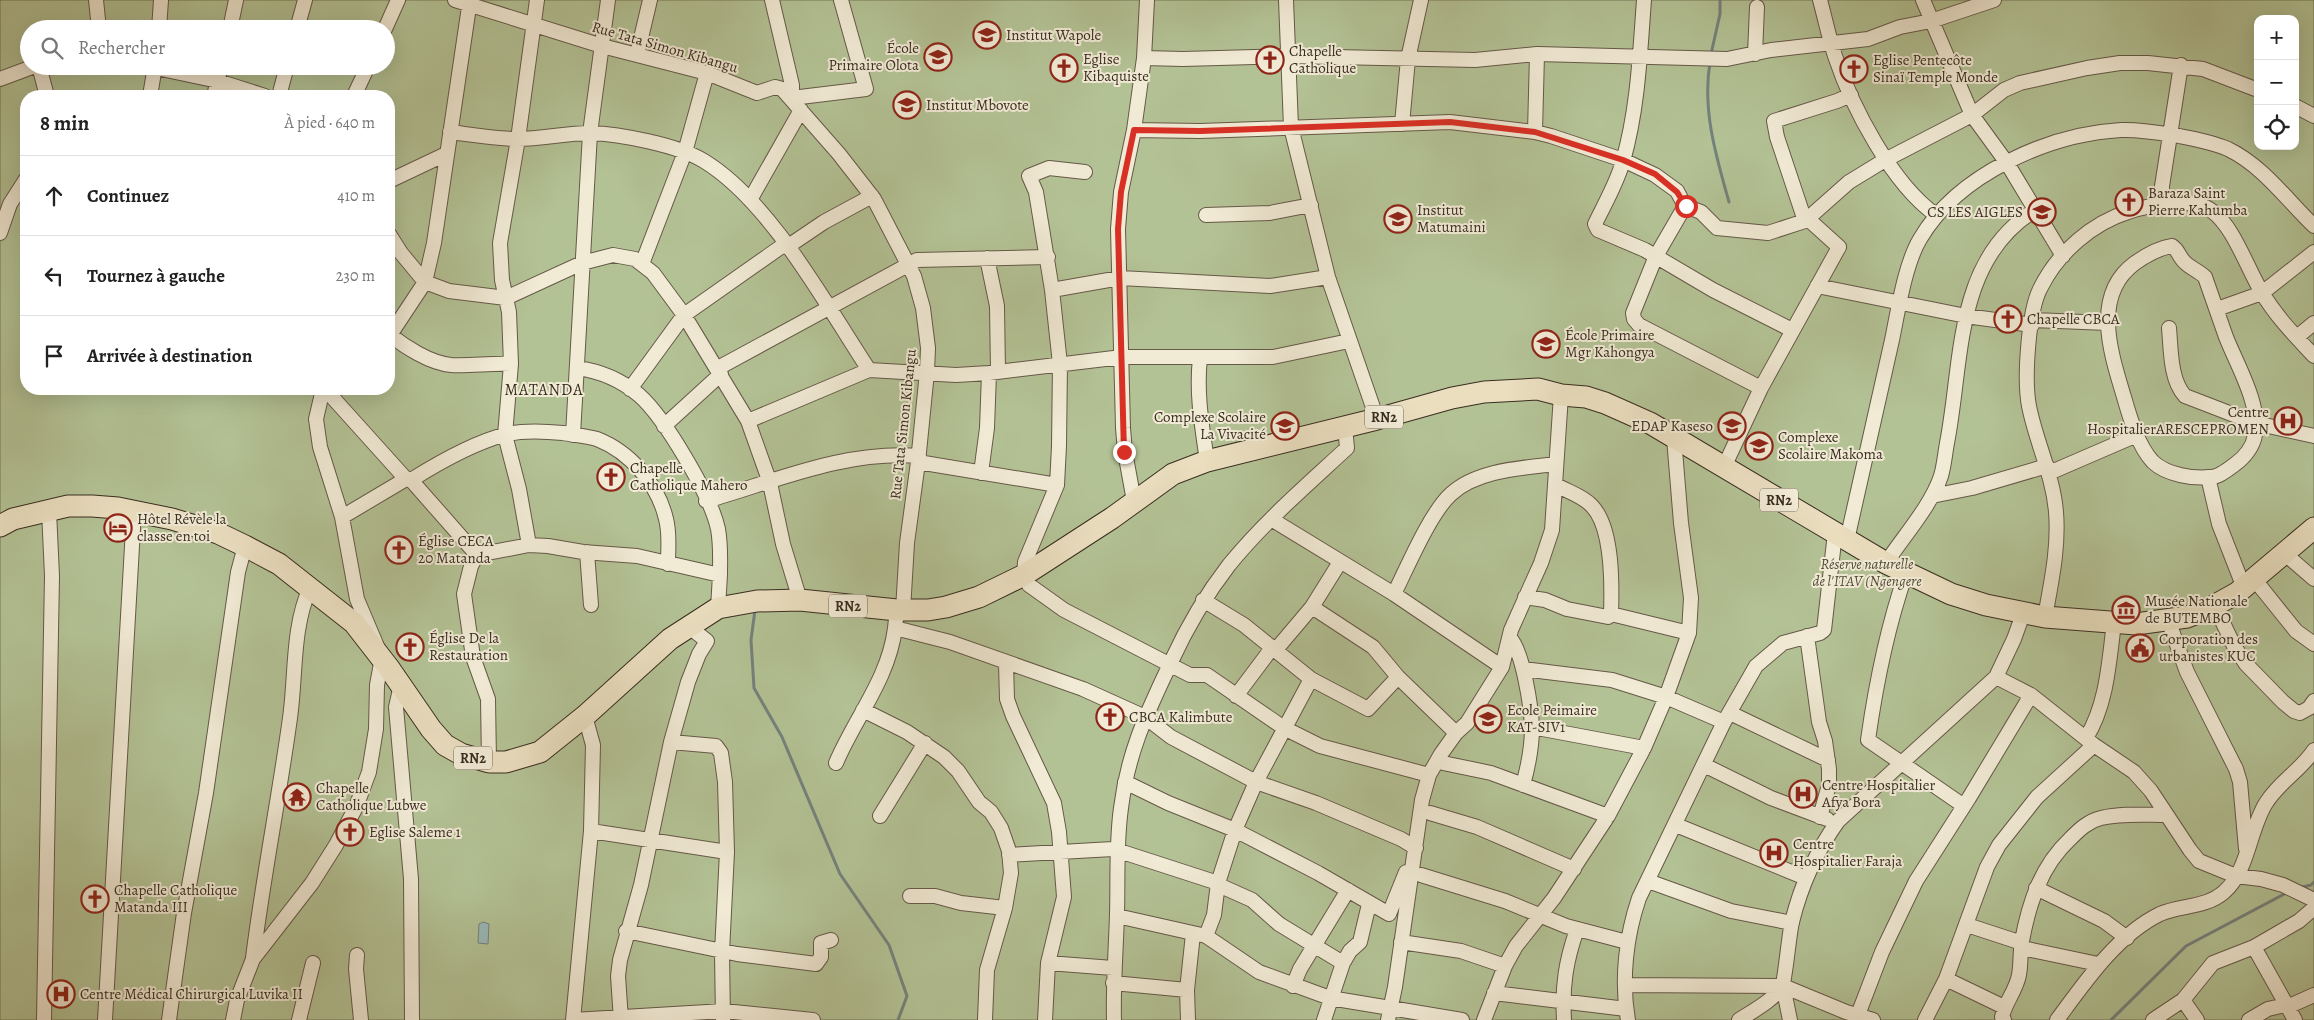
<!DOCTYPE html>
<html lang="fr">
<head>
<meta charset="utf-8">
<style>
  body { margin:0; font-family:Alegreya,serif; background:#f6f6f6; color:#222 }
  .controls { position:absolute; right:15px; top:15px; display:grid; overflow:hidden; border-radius:10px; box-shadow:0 5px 20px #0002 }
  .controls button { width:45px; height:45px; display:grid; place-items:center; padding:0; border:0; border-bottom:1px solid #e0e0e0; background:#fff; color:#222; font:25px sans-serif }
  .stop { position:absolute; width:15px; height:15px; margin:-11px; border:4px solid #d93025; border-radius:50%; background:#fff }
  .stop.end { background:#d93025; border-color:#fff; box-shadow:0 1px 5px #0008 }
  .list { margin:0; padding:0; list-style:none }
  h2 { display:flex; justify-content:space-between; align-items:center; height:65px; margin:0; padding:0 20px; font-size:21px }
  h2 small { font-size:16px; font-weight:400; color:#767676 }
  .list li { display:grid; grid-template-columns:32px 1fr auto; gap:15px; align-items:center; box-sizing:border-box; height:80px; padding:0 20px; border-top:1px solid #e0e0e0 }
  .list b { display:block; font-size:19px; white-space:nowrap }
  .list em { font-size:16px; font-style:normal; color:#767676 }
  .icon { flex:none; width:28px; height:28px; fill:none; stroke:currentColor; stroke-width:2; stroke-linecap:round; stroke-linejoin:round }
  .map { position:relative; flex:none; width:2314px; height:1020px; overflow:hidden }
  .search { position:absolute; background:#fff; box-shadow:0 5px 20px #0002; left:20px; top:20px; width:375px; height:55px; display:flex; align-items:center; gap:12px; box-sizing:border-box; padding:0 18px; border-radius:28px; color:#767676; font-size:19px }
  .panel { position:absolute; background:#fff; box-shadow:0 5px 20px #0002; left:20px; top:90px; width:375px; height:305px; border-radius:20px }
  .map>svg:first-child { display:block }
  .green { fill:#b3c295; stroke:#76785a; fill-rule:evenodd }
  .water { fill:#9bbabb; stroke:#74827d }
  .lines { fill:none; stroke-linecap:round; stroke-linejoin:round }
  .stream { stroke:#74827d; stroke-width:3 }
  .minor-casing { stroke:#655948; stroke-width:16 }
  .highway-casing { stroke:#392d20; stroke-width:23 }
  .minor { stroke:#f1ead5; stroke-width:14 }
  .highway { stroke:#eadebf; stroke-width:21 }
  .route { stroke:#d93025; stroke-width:6 }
  .labels { text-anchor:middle; stroke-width:4; stroke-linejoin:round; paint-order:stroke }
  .shield { fill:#f1ead5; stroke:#706656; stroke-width:1 }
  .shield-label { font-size:14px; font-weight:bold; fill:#392d20 }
  .poi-label { font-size:15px; fill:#392d20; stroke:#f1ead5; text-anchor:start }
  .street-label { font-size:15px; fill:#392d20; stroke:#f1ead5 }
  .park-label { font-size:15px; font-style:italic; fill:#514b37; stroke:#f1ead5 }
  .neighbourhood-label { font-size:16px; letter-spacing:1px; fill:#392d20; stroke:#f1ead5 }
</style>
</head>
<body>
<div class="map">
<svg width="2314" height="1020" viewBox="0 0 2314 1020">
  <rect width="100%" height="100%" fill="#eadebf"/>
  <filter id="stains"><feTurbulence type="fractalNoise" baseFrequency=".004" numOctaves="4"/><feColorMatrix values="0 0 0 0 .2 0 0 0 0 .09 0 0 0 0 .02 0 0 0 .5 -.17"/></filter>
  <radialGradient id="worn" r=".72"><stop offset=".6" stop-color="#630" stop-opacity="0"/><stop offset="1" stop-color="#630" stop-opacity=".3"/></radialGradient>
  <path class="green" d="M0,0h2314v1020h-2314zM2258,19h37v127h-37zM29,29h357v37h-357zM26,96h363v293h-363z"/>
  <path class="water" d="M483,922l6,2 -1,20 -10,-1 1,-19z"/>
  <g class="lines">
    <path class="stream" d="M1711,54l9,-40v-14
      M1710,62c-8,48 6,94 19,140
      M755,610l-4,30 3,48 28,49 58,137 49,71 18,51 -9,24
      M2299,888l12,-3 3,-3
      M2111,1020l75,-74 102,-54"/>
    <g class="minor-casing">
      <path id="minor" d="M96,0l3,29
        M455,0l147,46 105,27 50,20 18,-6 7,2 57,65 35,45 40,77 9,32 5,40 -1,24 -9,90 -11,81 -4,67
        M772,0l20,85v13
        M1286,0l5,127 37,150 49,142
        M1644,0c-4,53 -6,109 -21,161 -6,22 -18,42 -28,63l3,6 47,20 68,40 79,40
        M1820,0c5,18 9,38 15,56 17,51 57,128 101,159
        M1923,0l49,115 35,48 56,93
        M159,29l2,-29
        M230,29l6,-29
        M297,29l8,-29
        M385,29l13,-29
        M1755,54l2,-47
        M637,55l13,-55
        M1144,58l39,1 104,-3 188,4 62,-6 190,5 44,-9 97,-11 32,-12 31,-6 63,-21
        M39,66l8,30
        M147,66l71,15 47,15
        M0,79l35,-13
        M150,96l5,-30
        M214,96l7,-30
        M279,96l8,-30
        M354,96l14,-30
        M792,98l74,-9 -25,-89
        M2295,106l19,10
        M1402,124l6,-65 13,-59
        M1134,130l66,1 250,-9 85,10 16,4 72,24 32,15 22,16 8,15 16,6 16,16 51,5 37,-12 44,-39 36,-22 87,-45 32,-25 16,-7 67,-15 33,-5h28l55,6 55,21
        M450,132c23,3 46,7 68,7 24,0 48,-6 72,-6 30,1 88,12 114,28 67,41 122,144 165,209l87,5 33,-2 133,-16h151l76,-16
        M1535,132l2,-78
        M1085,172l-36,-4 -20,8 7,16 16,98 8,74 -1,82 -2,39 -32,77 -1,13 5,10 35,25 126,65h17l77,53 36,18 109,29
        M389,181l57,-27
        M750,200l51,-90
        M2162,204v-18l19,-121
        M1685,206l-29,50 -23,57 1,6 5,6 122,63
        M1206,215l64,-2 41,-8
        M1805,221l-28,-84 -3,-16 63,-20 14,-6
        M0,233l10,-29 16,-25
        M389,234l12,19 24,29 24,9 57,7 76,-35 31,-8 22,4 18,14 31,42 64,106 22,62 13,61 17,56
        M2172,246c6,4 6,8 10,13 5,8 16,11 23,18 7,20 14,40 21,60 11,28 35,68 29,98 -2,12 -11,23 -21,30 -7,5 -15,12 -23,12 -18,2 -44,-2 -58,-15 -15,-16 -23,-44 -29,-65 -13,-43 -33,-102 11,-134 10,-7 24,-15 37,-17z
        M787,247l37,-25 48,-26
        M987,258l10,48 1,66
        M642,264l43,-112 22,-79
        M1817,286l149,30 66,9
        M1052,290l68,-12 150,8 58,-9
        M2217,309l45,-16 52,-41
        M2033,320l75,3
        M2169,328c2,21 1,52 16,68l70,27 59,13
        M389,334c16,13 41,29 62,31 20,1 40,-2 60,-1
        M390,335l35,-53 9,-39 36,-243
        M2297,337l17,-14
        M1200,358c-4,35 2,68 7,103
        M577,368c23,3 44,12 62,27 26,23 72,101 79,134 3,16 2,31 2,46
        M718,368l199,-108 131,-3
        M325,389l81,90 5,1 66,75
        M630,389l54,-74 101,-71
        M748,421l121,-51
        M664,426l57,-52
        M573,435l17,-302 18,-133
        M918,462l139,23
        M1724,467l37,-79 78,-141 -31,-28
        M981,473l6,-45 2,-55
        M2049,473l88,-38
        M2208,477l11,47 25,64
        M411,480c27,-17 65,-38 96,-46 18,-4 37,-3 56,-1 11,2 23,3 34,6 33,13 61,45 69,80 4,14 2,30 2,45
        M1555,484c12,8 27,11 37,22 21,22 20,79 19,108
        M1932,496l40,-8 75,-22
        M706,501c70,-20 139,-51 213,-45
        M1134,501l-9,-49 -2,-24 -5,-199 3,-37 13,-62 10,-72 3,-58
        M342,517l64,-38
        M1271,519l123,75 108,73
        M1847,540c15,-67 30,-134 45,-200 6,-29 13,-76 28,-101 38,-65 129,-105 201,-109 19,-1 39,3 58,6 16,3 33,6 49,13 35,17 58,50 86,77
        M529,545l-10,-56 -14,-54 6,-71 -2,-52 -7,-32 -2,-37 18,-104 19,-139
        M587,552l4,53
        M2285,554l29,25
        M1886,563c17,-26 45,-57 55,-87 3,-10 4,-22 6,-33 16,-82 7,-183 88,-233
        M1906,573c-19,55 -30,110 -38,167l96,66
        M2255,580l41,51 18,13
        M1394,594c13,-26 36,-81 57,-100 26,-24 71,-26 105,-30
        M1525,597l20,3 22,9 41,8 3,-3 78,19
        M1203,600l41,25 67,54 57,30 30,-32
        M2215,606l19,40 12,18 37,38 11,9 6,2 9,-5 5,-7
        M1312,607l61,40 25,30 58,56
        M897,610l-2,18 55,14 133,47 62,28 26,20 85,45 60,21 85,36 15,9
        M2045,617c6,-34 14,-69 11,-105 -3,-37 -20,-70 -27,-106 -5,-26 -1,-96 12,-119 17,-34 51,-64 87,-75 21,-7 65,-16 84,-1 22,16 35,57 49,80 14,24 34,45 53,65
        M2168,620l19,52 49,97 4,13 6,67
        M1807,636l12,86 6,19 4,28v16l-9,32
        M1510,638c13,14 21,68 22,89 0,19 -4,40 -9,58
        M1006,664l1,35 6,17 41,87 5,29 5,65 -16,66 -3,57
        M1523,669l89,11 54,17 58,25
        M1996,677l35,18 63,50 40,27 17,19 39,59 9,11 37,15 25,3 22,6 31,15
        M401,685l-5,22 15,172 1,141
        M1236,696l36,-48 7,-2 33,-39 28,-45
        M863,710l44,22 37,25 14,14 21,31 12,10 10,16 8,23 2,22 -6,35 -18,62 -2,50
        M1730,713l98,47
        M1532,727l112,21
        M2086,738c21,-33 23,-77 28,-115
        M671,742l45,4 5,7 4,29 2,70 -5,100 1,68
        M489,762l-1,-63 -15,-42 -9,-63 7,-28 6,-11 52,-10 19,1 35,6 54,4 83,19 -2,33
        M836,763c19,-45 53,-85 59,-135
        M1443,763l48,10 117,43
        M1704,765l67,33 56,21
        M1125,782l43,21 67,27 83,43 71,41 17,-42
        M1430,813l47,14 97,42
        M880,816l45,-73
        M1676,825l130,53
        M591,831l136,21
        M1009,855l104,-6 105,34 5,4 29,13 27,24 64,39
        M1421,875l84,26 61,25 61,16
        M1648,881l83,30 61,12
        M2036,888l68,33 23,17
        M910,896h25l26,7 44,5
        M1117,916l89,20 53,36 71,26 132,22
        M1967,925l55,18
        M626,931l111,23 79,10 5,-7v-14l10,-3
        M1206,936l8,-21 4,-32 17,-53 21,-48 55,-103
        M1401,942l60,9 44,15
        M2254,947l41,73
        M2022,948l76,16
        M357,955l-1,14 5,51
        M253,958c10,-80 26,-160 37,-240 6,-42 2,-91 20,-130
        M1048,963l65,5
        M1946,979l58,28
        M1113,983l74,7
        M1625,985l158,1 63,26 27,8
        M1293,986l7,-17 48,-79
        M1783,986l7,34
        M1494,993l132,16
        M2183,1000l14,20
        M2287,1007l27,-12
        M44,1020l8,-444 -3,-65
        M105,1020l29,-509
        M169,1020l15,-107 22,-120 32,-221 7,-26
        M233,1020l4,-20 16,-41 59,-76 24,-38 20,-38 13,-35 7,-43 1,-44 5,-27 -25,-59 -15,-82 -22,-70 -4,-28 7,-30
        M299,1020l14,-57
        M573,1020l18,-189 2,-86 -8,-29
        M573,1020l151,-9 89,9
        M621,1020l-3,-44 2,-16 21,-75 30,-143 17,-60 11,-28 8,-13 -19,-15
        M1114,1020c-1,-36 2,-70 3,-106 1,-35 -1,-71 4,-106 7,-57 26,-95 50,-146 16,-35 34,-66 58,-97 35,-43 78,-80 118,-117l-2,-21
        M1188,1020l-1,-30 6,-56
        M1324,1020l19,-57 7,-12 10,-9 9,-38
        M1388,1020l7,-33 27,-187 7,-25 12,-21 15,-21 11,-10 35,-56 9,-37 30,-67 11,-33 9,-135
        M1484,1020l21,-54 11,-20 38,-48 54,-82 36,-68 22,-51 23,-64 2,-35 -10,-75 -7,-85
        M1564,1020c-2,-35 2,-59 13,-91
        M1628,1020c-7,-40 -2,-84 11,-122l85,-176 32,-56 27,-23 37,-10 4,-3 11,-97
        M1739,1020c14,-9 33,-19 43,-33 3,-6 7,-53 10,-65 9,-37 24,-70 46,-101l158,-144 18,-38 9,-25
        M1856,1020l26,-68 34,-71 53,-83 62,-103
        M1925,1020l21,-41 41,-112 12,-22 38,-48 57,-52
        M2004,1020l-2,-3c3,-15 14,-26 17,-42 2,-11 1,-23 3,-34 7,-38 19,-75 48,-102 9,-9 18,-18 31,-21 21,-5 44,-3 65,-3
        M2057,1020c28,-38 60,-85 103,-106 20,-9 46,-6 64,-22 25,-22 25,-62 42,-89 13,-21 35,-33 48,-53
        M2153,1020l30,-20 30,-37 41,-16 45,-26 15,-13
        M2249,1020l19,-11 17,-4"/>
    </g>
    <g class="highway-casing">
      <path id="highway" d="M0,526l13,-7 55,-13h24l26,2 54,11 46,14 27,13 34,18 75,59 35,45 42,61 14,16 16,9 28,8h17l34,-10 45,-36 85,-77 48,-31 39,-7 43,-1 97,10h31l18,-3 33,-10 45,-22 88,-57 61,-44 34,-13 170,-42 75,-21 32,-6 54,-3 23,6 25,2 19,6 45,20 236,140 65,31 35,11 59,12 91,7 51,-7 23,-9 27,-15 77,-65"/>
    </g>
    <use href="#minor" class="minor"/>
    <use href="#highway" class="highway"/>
  </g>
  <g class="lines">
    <path class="route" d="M1124,452l-6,-223 3,-37 13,-62 66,1 250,-9 85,10 88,28 32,14 22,18 9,14"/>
  </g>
  <defs>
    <g id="school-ring" transform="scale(1.4375)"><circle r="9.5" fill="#f1ead5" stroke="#8f2418" stroke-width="1.5"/><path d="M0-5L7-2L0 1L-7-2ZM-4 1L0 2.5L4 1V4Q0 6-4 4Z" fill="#8f2418"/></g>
    <g id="church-ring" transform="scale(1.4375)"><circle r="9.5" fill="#f1ead5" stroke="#8f2418" stroke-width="1.5"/><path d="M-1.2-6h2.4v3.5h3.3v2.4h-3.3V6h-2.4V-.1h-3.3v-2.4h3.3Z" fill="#8f2418"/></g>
    <g id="hospital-ring" transform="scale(1.4375)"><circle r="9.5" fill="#f1ead5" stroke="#8f2418" stroke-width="1.5"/><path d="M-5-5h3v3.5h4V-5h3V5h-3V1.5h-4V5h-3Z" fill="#8f2418"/></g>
    <g id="hotel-ring" transform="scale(1.4375)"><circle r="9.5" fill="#f1ead5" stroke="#8f2418" stroke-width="1.5"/><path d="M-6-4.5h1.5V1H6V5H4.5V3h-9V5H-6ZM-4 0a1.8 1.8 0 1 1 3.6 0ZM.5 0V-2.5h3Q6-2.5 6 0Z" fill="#8f2418"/></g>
    <g id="museum-ring" transform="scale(1.4375)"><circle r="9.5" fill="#f1ead5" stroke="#8f2418" stroke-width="1.5"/><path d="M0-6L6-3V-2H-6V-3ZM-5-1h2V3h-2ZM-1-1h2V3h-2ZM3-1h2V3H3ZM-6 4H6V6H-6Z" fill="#8f2418"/></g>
    <g id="civic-ring" transform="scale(1.4375)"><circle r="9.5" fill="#f1ead5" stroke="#8f2418" stroke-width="1.5"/><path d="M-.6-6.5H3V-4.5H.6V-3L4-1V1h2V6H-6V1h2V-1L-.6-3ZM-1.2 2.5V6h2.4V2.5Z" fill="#8f2418"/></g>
    <g id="temple-ring" transform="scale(1.4375)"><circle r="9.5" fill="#f1ead5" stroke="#8f2418" stroke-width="1.5"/><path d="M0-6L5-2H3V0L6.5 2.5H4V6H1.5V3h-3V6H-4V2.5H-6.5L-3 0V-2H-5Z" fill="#8f2418"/></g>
  </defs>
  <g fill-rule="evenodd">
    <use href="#school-ring" x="987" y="35"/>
    <use href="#school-ring" x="938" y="57"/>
    <use href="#church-ring" x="1270" y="60"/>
    <use href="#church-ring" x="1064" y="68"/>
    <use href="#church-ring" x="1854" y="69"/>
    <use href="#school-ring" x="907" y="105"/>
    <use href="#church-ring" x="2129" y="202"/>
    <use href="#school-ring" x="2042" y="212"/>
    <use href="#school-ring" x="1398" y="219"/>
    <use href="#church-ring" x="2008" y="319"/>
    <use href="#school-ring" x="1546" y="344"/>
    <use href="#hospital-ring" x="2288" y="421"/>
    <use href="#school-ring" x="1285" y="426"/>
    <use href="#school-ring" x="1732" y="426"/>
    <use href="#school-ring" x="1759" y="446"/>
    <use href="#church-ring" x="611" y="477"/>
    <use href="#hotel-ring" x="118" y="528"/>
    <use href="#church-ring" x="399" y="550"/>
    <use href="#museum-ring" x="2126" y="610"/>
    <use href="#church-ring" x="410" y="647"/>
    <use href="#civic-ring" x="2140" y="648"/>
    <use href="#church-ring" x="1110" y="717"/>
    <use href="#school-ring" x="1488" y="719"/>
    <use href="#hospital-ring" x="1803" y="794"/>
    <use href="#temple-ring" x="297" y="797"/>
    <use href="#church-ring" x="350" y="832"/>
    <use href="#hospital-ring" x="1774" y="853"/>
    <use href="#church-ring" x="95" y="899"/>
    <use href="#hospital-ring" x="61" y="994"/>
  </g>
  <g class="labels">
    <g class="shield">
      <rect x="1365" y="405.5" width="38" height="23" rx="4"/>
      <rect x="1760" y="488.5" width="38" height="23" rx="4"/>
      <rect x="829" y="594.5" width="38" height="23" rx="4"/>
      <rect x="454" y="746.5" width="38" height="23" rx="4"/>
    </g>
    <g class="shield-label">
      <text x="1384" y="422">RN2</text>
      <text x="1779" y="505">RN2</text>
      <text x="848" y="611">RN2</text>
      <text x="473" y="763">RN2</text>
    </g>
    <g class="poi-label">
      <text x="1006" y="40">Institut Wapole</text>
      <text x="919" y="53" text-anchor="end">École<tspan x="919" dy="17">Primaire Olota</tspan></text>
      <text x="1289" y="56">Chapelle<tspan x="1289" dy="17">Catholique</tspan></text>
      <text x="1083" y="64">Eglise<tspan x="1083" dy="17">Kibaquiste</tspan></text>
      <text x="1873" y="65">Eglise Pentecôte<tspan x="1873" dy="17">Sinaï Temple Monde</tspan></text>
      <text x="926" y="110">Institut Mbovote</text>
      <text x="2148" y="198">Baraza Saint<tspan x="2148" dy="17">Pierre Kahumba</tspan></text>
      <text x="1417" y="215">Institut<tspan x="1417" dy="17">Matumaini</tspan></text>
      <text x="2023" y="217" text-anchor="end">CS LES AIGLES</text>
      <text x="2027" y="324">Chapelle CBCA</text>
      <text x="1565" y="340">École Primaire<tspan x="1565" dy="17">Mgr Kahongya</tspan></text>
      <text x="2269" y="417" text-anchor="end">Centre<tspan x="2269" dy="17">HospitalierARESCEPROMEN</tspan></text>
      <text x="1266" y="422" text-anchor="end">Complexe Scolaire<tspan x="1266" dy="17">La Vivacité</tspan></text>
      <text x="1713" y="431" text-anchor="end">EDAP Kaseso</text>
      <text x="1778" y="442">Complexe<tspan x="1778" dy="17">Scolaire Makoma</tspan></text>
      <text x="630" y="473">Chapelle<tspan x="630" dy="17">Catholique Mahero</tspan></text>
      <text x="137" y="524">Hôtel Révèle la<tspan x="137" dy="17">classe en toi</tspan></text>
      <text x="418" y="546">Église CECA<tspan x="418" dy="17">20 Matanda</tspan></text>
      <text x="2145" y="606">Musée Nationale<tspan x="2145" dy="17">de BUTEMBO</tspan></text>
      <text x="429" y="643">Église De la<tspan x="429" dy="17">Restauration</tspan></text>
      <text x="2159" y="644">Corporation des<tspan x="2159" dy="17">urbanistes KUC</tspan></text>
      <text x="1507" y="715">Ecole Peimaire<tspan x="1507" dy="17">KAT-SIV1</tspan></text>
      <text x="1129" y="722">CBCA Kalimbute</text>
      <text x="1822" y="790">Centre Hospitalier<tspan x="1822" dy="17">Afya Bora</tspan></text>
      <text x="316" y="793">Chapelle<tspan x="316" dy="17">Catholique Lubwe</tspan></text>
      <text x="369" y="837">Eglise Saleme 1</text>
      <text x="1793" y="849">Centre<tspan x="1793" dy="17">Hospitalier Faraja</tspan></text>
      <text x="114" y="895">Chapelle Catholique<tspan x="114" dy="17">Matanda III</tspan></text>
      <text x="80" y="999">Centre Médical Chirurgical Luvika II</text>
    </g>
    <g class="street-label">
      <text transform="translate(665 47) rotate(16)" y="5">Rue Tata Simon Kibangu</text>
      <text transform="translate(903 424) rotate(-84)" y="5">Rue Tata Simon Kibangu</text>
    </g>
    <g class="park-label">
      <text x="1867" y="569">Réserve naturelle<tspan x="1867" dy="17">de l'ITAV (Ngengere</tspan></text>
    </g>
    <g class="neighbourhood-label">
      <text x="544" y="395">MATANDA</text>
    </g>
  </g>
  <rect width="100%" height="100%" filter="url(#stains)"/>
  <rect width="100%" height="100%" fill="url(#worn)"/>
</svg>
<div class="controls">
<button>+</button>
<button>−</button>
<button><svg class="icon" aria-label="locate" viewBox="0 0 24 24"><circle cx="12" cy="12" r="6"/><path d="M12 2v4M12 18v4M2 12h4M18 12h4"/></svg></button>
</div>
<div class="stop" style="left:1686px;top:206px"></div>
<div class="stop end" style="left:1124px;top:452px"></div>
<div class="search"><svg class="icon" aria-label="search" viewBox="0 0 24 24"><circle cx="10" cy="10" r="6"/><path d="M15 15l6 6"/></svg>Rechercher</div>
<section class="panel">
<h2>8 min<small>À pied · 640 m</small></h2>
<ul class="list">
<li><svg class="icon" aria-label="ahead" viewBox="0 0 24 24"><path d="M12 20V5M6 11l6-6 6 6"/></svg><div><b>Continuez</b></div><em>410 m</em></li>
<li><svg class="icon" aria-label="left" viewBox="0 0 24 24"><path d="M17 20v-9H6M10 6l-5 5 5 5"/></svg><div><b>Tournez à gauche</b></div><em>230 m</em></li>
<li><svg class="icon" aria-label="arrive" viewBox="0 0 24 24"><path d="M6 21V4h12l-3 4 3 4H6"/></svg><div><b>Arrivée à destination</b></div></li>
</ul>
</section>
</div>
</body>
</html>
